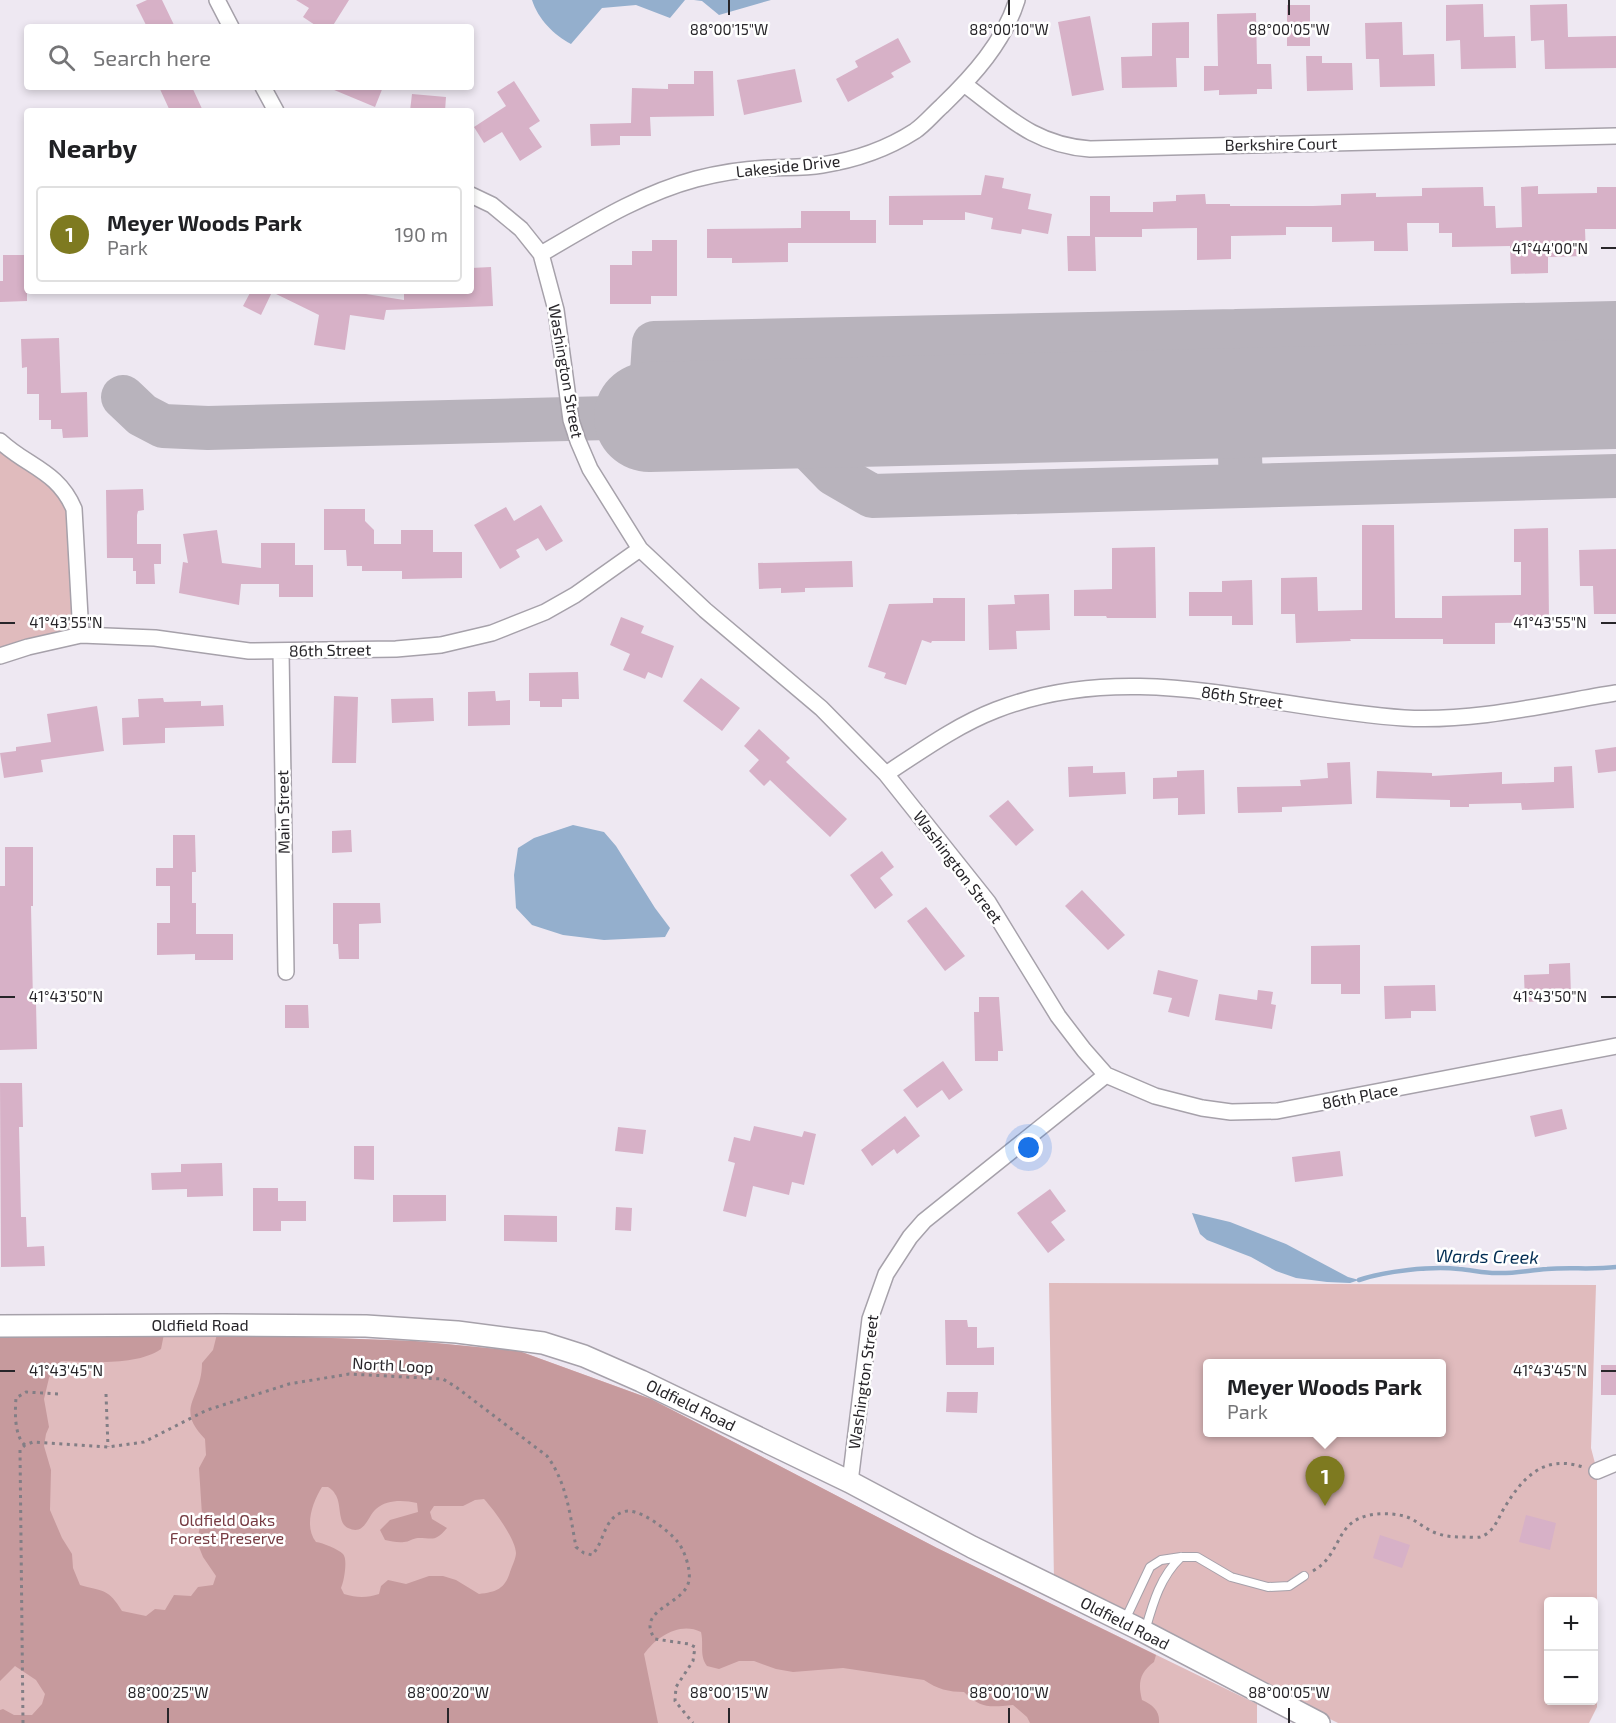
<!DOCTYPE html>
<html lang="en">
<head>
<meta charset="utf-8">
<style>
  body { margin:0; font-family:"Exo 2",sans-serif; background:#f2f2f2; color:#202124 }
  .controls { position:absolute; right:18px; bottom:18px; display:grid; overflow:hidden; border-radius:6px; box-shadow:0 3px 9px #0003 }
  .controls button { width:54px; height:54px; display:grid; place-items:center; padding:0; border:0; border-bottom:2px solid #e0e0e0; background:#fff; color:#202124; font:30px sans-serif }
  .you { position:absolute; left:1029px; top:1148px; width:21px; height:21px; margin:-15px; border:4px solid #fff; border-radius:50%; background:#1a73e8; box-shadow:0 0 0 9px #1a73e833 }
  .badge { display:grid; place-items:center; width:39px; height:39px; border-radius:50%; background:#7e7a20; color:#fff; font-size:20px; font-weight:700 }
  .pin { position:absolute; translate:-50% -50px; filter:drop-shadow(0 2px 3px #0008) }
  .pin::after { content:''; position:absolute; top:32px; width:21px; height:18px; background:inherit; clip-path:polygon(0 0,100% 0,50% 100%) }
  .popup { position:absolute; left:1203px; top:1359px; width:243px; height:78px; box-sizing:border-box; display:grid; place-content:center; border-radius:6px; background:#fff; filter:drop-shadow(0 2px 4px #0005); font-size:20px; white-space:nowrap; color:#757577 }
  .popup b { font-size:22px; color:#202124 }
  .popup::after { content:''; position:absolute; left:50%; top:100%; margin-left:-12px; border:12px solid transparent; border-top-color:#fff }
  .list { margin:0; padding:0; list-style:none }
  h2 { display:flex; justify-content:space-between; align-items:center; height:78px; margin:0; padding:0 24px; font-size:26px }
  h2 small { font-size:20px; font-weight:400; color:#757577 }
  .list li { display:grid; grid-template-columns:39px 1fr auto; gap:18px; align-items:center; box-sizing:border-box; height:96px; margin:0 12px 12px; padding:0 12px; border:2px solid #e0e0e0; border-radius:6px }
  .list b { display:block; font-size:22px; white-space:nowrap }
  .list p { margin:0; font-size:20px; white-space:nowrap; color:#757577 }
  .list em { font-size:20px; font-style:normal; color:#757577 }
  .icon { flex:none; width:33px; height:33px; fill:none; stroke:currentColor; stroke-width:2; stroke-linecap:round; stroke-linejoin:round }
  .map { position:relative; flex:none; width:1616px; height:1723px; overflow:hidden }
  .search { position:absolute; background:#fff; box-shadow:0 3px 9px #0003; left:24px; top:24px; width:450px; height:66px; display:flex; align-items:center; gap:15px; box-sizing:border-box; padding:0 21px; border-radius:6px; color:#757577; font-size:22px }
  .panel { position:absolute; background:#fff; box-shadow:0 3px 9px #0003; left:24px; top:108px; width:450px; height:186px; border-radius:6px }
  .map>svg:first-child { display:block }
  .green { fill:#e0bbbd; fill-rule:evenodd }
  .forest { fill:#c69a9d; fill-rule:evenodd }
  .water { fill:#94afcd }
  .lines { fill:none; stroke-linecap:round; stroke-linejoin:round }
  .stream { stroke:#94afcd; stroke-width:4.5 }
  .taxiway { stroke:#b8b3bc; stroke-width:44 }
  .runway { stroke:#b8b3bc; stroke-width:110 }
  .building { fill:#d7b1c7 }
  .lane-casing { stroke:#a6a1aa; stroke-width:10 }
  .street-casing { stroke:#a6a1aa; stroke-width:18 }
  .secondary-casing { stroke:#a6a1aa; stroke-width:24 }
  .path { stroke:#827e85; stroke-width:3; stroke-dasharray:3 4.5; stroke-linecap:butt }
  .lane { stroke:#fff; stroke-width:8 }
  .street { stroke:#fff; stroke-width:15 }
  .secondary { stroke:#fff; stroke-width:21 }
  .ticks { fill:none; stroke:#272529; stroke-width:2 }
  .labels { text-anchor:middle; stroke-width:5; stroke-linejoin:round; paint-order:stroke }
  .street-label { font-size:16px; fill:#272529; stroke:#fff }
  .park-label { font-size:16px; fill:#763b42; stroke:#fff }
  .water-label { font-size:18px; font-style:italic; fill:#032e54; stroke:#fff }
  .ticks-label { font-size:15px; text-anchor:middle; fill:#272529; stroke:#fff; stroke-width:5; stroke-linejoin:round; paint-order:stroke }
</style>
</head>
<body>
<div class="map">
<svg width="1616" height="1723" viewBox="0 0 1616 1723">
  <rect width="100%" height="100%" fill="#eee8f2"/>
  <path class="green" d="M0,441l68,54 13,140 -81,21z
    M1049,1283l547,2 -5,163 6,23v236l-8,16h-251l-284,-142zM1208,1364h234v68h-234zM1548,1602h46v98h-46z
    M217,1334l198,7 104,10 132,48 286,149 320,156v19h-1257v-387z"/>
  <path class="forest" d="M164,1334l-3,15c-24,17 -71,13 -100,12l-7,7 -5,10 -5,21 5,28 -3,7 -2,12 7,24 -1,40 12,28 10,16 1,14 7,17c24,7 28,3 42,26l24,5 9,-7 10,1 9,-15 17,1 7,-9 15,-2 3,-9 -13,-19 -6,-15 5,-27 -3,-47 7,-13 -1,-16c-31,-32 -3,-39 -3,-76l11,-13 4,-16 198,7 104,10 132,48 286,149 219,107 -2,7c-15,11 -16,22 -12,38 11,5 18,11 17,23h-129l-3,-6 -14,-12c-23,2 -32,4 -49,-13 -15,0 -27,-3 -40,-12l-81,-12 -50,4 -17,-3 -22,-8h-15l-20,8 -12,-3c-8,-11 -3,-21 -6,-34 -21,-11 -45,5 -57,22l14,69h-658v-13l3,-1 11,6h18l10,-11 3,-10 -9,-14 -21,-14 -15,15v-345zM322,1487h6c3,2 6,4 7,7 7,9 2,29 13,34 17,8 19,-11 28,-19 11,-10 28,-9 41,-6l1,9 -28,8 -10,10 5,10c6,1 13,3 19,2 5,0 9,-4 14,-4 16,0 17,4 29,-10l-15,-9 -2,-7 4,-6h29l12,-6 9,-1c10,11 31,39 32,54 0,5 -4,13 -6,19 -5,17 -14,20 -31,22l-23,-14 -13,-4h-14l-23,8 -18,-4 -7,6 -2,8c-12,4 -22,4 -35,0l-3,-6c3,-6 7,-29 2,-34 -5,-5 -20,-11 -27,-12 -12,-15 -4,-39 6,-55z"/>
  <path class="water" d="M532,0h153l-15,18 -34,-13 -34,3 -31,36c-17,-9 -33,-25 -39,-44z
    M694,0h77l-52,15 -17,-14z
    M573,825l31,7 12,14 39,62 15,20 -5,9 -61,3 -41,-5 -31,-10 -16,-17 -2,-33 4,-27 16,-10z
    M1192,1213l38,9 56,22 62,33 11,3 -9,3 -23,-1 -31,-4 -20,-7 -25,-14 -44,-17 -7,-6z"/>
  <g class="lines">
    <path class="stream" d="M1359,1280c26,-9 72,-14 100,-11 13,1 25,4 37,4 18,1 34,-3 51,-4 23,-2 46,1 69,-2"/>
    <path class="taxiway" d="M1531,325l2,71
      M1236,331l5,155
      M123,397l19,18 21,11 45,2 441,-11 5,-74 962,-20
      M776,414l58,60 38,22 744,-20"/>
    <path class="runway" d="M649,417l967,-23"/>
  </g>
  <path class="building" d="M147,0h15l13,27h-28l-11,-22z
    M296,0h53l-17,27h-14l-15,-10 6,-9z
    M1483,4l1,33 31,-1 1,32 -55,1 -1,-29 -14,1v-36z
    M1567,4l1,33 48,-1v32l-71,1 -1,-29 -13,1 -1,-36z
    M1287,5h23v41h-23z
    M1256,13l1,51h14l1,25h-15v5l-38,1v-5l-15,1v-25h14l-1,-52z
    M1090,16l14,74 -32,6 -14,-74z
    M1189,22v36h-13l1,29 -55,1 -1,-31 31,-1v-33z
    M1402,22l1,33 31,-1 1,32 -55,1 -1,-28h-13l-1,-36z
    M898,38l13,24 -20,11 3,4 -46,25 -12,-23 22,-12 -3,-6z
    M1306,56h16v7h30l1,27 -46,1z
    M795,69l7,33 -58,13 -7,-35z
    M694,71h19l1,45 -64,1 1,19h-31v9l-29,1 -1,-22 41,-1 1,-35 36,1v-5h26z
    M514,81l26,40 -11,7 13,19 -22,14 -18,-29 -18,11 -10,-16 32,-21 -9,-14z
    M159,87h33l11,24h-33z
    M327,87h56l-8,20z
    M412,94l34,3 -1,14h-35z
    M985,175l19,3 -2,10 29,6 -3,15 24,5 -4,20 -26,-5 -1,5 -30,-5 2,-11 -28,-6v8h-42v5h-34v-29l92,-1z
    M1538,186v8l59,-1v-6h19v42h-31l1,27 -38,1v16l-37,1 -1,-28 -58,1v-14h-13v-10h-32l1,28h-34v-10l-42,1v-15h-46v8l-55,1v23l-34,1v-32l-55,1v8h-47l1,34h-28l-1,-35h23v-40h20v16h43v-10l23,-1v-6l29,-1 1,10h24v2h83l28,-1v-11l35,-1v4l46,-1v-8l61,-1 1,19h11l1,22 26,-1 -1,-40z
    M801,211h49v9h26v23h-88v19l-56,1v-5h-25v-29l94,-1z
    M652,240h25v56h-26v8h-41v-39h22v-14h20z
    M3,255h24v46l-27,1v-21h3z
    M491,267l2,39 -107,4 -2,10 -34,-5 -5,35 -31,-5 5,-30 -47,-23 -11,23 -18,-9 8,-15h96l57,9v-9h67v-23z
    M59,338l2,55 26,-1 1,45 -25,1 -1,-9h-11v-9h-12v-26h-12v-27l-5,1 -1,-29z
    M143,489l1,21 -6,1 -1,4v29h24v20h-7l1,20h-19v-13h-3v-13h-26l-1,-68z
    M541,505l22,36 -17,10 -8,-13 -22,12 4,7 -20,12 -26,-44 32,-18 8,14z
    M324,509h41v12l9,9v14h27v-14h32v22h29v26l-60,1v-8h-40v-5h-15l-1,-16h-22z
    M1362,525h32l1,93h47v-22l79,-1v-33h-7v-33l34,-1 1,94 -54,1v21h-52v-5h-93l1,2 -55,2 -1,-29h-14v-36l36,-1 1,34 44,-1z
    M217,530l5,33 39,5v-25h34v22h18v32h-34v-13h-38l-2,21 -60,-12 4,-31 5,1 -5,-29z
    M1155,547l1,71h-49l-1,-2h-32v-26l38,-1v-41z
    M1616,549v65h-22l-1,-28h-13l-1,-36z
    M852,561l1,26 -48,1v4l-24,1v-5l-22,1 -1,-26z
    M1252,580l1,45h-21v-9h-43v-24h33v-11z
    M1049,594l1,36 -34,1 1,18 -28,1 -1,-45 27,-1 -1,-9z
    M933,598h32v43h-33l-1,2 -9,-3 -16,45 -22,-7 2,-5 -18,-6 21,-63 44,-1z
    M621,617l23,9 -3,7 33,13 -12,32 -14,-6 -3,7 -22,-9 7,-16 -20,-9z
    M578,672l1,27h-17v8h-22v-6h-11v-28z
    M701,678l39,30 -18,23 -39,-30z
    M495,691l1,10 14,-1v25l-42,1v-34z
    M334,696l24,1 -2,66h-24z
    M163,698l1,4 37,-1v5l22,-1 1,21 -59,2v15l-42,2 -1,-27 17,-1 -1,-18z
    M433,698l1,23 -42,2 -1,-24z
    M97,706l7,45 -63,9 2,12 -39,6 -4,-25 16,-2v-4l35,-5 -4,-28z
    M759,729l31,29 -4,4 61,57 -17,18 -60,-57 -6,6 -15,-15 10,-11 -15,-14z
    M1616,747v24l-18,2 -3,-23z
    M1350,762l2,42 -70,3v5l-44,1 -1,-26 64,-1 -1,-6 28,-2 -1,-15z
    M1093,766v7l32,-1 1,22 -57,3 -1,-30z
    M1572,766l2,42 -52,2 -1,-7 -52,1v3h-19v-7l-74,-2 1,-27 55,2v3l70,-4v12l52,-2v-15z
    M1204,770l1,44 -27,1v-17l-25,1v-21l24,-1v-6z
    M1008,800l26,30 -18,16 -27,-30z
    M351,830l1,22 -20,1v-22z
    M173,835h22l1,37h-4v31h4v31h37v26h-38v-6l-38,1v-32h13v-37h-14v-18h17z
    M5,847h28v59h-2l2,96h3l1,47 -37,1v-164h5z
    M882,851l12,16 -14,11 13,17 -18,14 -25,-34z
    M1082,890l43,45 -17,15 -43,-44z
    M333,903h47l1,20 -22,1v35h-20l-1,-15h-5z
    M926,907l39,49 -20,15 -38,-50z
    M1360,945v49h-19v-10h-30v-38z
    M1570,963l1,33 -24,1 1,4 -23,1 -1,-27 25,-1v-10z
    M1158,970l40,10 -9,37 -21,-5 4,-14 -19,-4z
    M1435,985l1,26h-25v7l-26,1 -1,-33z
    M1258,990l15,2 -2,12 5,1 -4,24 -57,-9 4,-26 38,6z
    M979,997h20l4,54h-5v10h-23l-1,-49h5z
    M285,1005h23l1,23h-24z
    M943,1061l20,29 -14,10 -7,-10 -25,18 -14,-18z
    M0,1083h22l1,44h-4l2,90h5l1,30 17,-1 1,20 -44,1z
    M1562,1109l5,20 -32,8 -5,-21z
    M905,1116l15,20 -23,18 -3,-5 -22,17 -11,-16z
    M754,1126l48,11 2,-6 12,3 -12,51 -12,-3 -3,13 -36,-9 -7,31 -23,-6 12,-48 -7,-2 6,-24 16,4z
    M618,1127l28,3 -3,24 -28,-3z
    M354,1146h20v34l-20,-1z
    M1340,1151l3,25 -48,6 -3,-25z
    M222,1163l1,33 -36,1v-8l-35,1 -1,-17 30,-1v-8z
    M253,1188h25v13h28v20h-25v10h-28z
    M1050,1189l16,22 -15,11 14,18 -17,13 -31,-40z
    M393,1195h53v26l-53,1z
    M616,1207l16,1 -1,23 -16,-1z
    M504,1215l53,1v26l-53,-1z
    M945,1320h22l1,7h9v21l17,-1v18h-48z
    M1601,1365h15v30h-15z
    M947,1392h31l-1,21 -31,-1z
    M1526,1515l30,8 -6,27 -31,-8z
    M1380,1535l30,10 -8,23 -29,-10z"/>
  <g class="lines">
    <g class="lane-casing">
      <path id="lane" d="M1125,1620l25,-53 11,-7 20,-3h16l34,20 37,10 21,-1 15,-10
        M1145,1631c8,-28 15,-54 36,-74"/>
    </g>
    <g class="street-casing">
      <path id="street" d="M217,0l14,27
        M964,84c43,32 70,61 126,65l526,-13
        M263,87l13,24
        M471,195l21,10 29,24 20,25 15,56 15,110 7,21 12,28 50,80 65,61 116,98 65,66 102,128 70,114 26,34 22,25 49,21 47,12 29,4 46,-1 339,-65
        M541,254c50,-29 99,-60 155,-75 23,-6 48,-10 72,-11 18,-1 36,0 54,-3 33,-5 65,-16 93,-34 10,-7 18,-17 27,-25 31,-30 62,-64 75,-106
        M0,441c28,26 58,30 74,68l7,126
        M281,651l5,321
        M0,656l28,-9 53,-12 74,3 94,13 147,-2 45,-4 51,-12 53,-21 30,-17 65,-46
        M886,774c35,-23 71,-49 110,-64 137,-53 270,-1 408,8 71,4 143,-14 212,-25
        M1597,1471l19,-8
        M850,1482l20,-163 16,-45 24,-37 14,-16 182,-146"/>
    </g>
    <g class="secondary-casing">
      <path id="secondary" d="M0,1326l223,-1 143,1 91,6 86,11 41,13 57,25 209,101 122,65 165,81 182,95"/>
    </g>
    <path class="path" d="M106,1394l2,53
      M25,1445c-11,-9 -10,-34 -9,-47l10,-6 32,2
      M1313,1571c24,-14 23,-37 40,-49 13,-10 39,-10 54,-5 11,4 20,14 32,17 9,3 18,3 27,3 4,0 10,1 14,0 13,-4 17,-16 23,-27 19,-32 40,-56 80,-43
      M23,1723l-3,-273 5,-5 8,-3 75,5 36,-5 63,-32 82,-26 60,-10 94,5 13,8 91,69c20,27 23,59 29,91l8,6 8,2c13,-14 11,-36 31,-43 14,-6 45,18 54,29 7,8 14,28 12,39 -3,25 -55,29 -34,59l34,5 6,3 -2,14 -17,26 -1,14 18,22"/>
    <use href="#lane" class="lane"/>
    <use href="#street" class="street"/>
    <use href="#secondary" class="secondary"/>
  </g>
  <path class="ticks" d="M729,0v15M1009,0v15M1289,0v15M1601,248h15M0,623h15M1601,623h15M0,997h15M1601,997h15M0,1371h15M1601,1371h15M168,1708v15M448,1708v15M729,1708v15M1009,1708v15M1289,1708v15"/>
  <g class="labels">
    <g class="street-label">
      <text transform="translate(1281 144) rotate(-1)" y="6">Berkshire Court</text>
      <text transform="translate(788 166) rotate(-6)" y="6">Lakeside Drive</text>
      <text transform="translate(566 371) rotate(80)" y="6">Washington Street</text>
      <text transform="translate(330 650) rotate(-1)" y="6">86th Street</text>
      <text transform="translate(1242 697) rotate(8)" y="6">86th Street</text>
      <text transform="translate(283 812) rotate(-91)" y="6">Main Street</text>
      <text transform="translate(958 867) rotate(53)" y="6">Washington Street</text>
      <text transform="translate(1360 1096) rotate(-11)" y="6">86th Place</text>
      <text x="200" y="1331">Oldfield Road</text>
      <text transform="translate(393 1365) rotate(3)" y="6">North Loop</text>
      <text transform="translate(863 1382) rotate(-82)" y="6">Washington Street</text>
      <text transform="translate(691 1405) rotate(26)" y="6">Oldfield Road</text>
      <text transform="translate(1125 1623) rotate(27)" y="6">Oldfield Road</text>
    </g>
    <g class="park-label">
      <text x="227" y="1526">Oldfield Oaks<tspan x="227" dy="18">Forest Preserve</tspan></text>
    </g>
    <g class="water-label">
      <text transform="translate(1487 1257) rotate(1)" y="6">Wards Creek</text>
    </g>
  </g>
  <g class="ticks-label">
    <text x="729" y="35">88°00'15"W</text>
    <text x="1009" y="35">88°00'10"W</text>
    <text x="1289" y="35">88°00'05"W</text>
    <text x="1550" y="254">41°44'00"N</text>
    <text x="66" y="628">41°43'55"N</text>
    <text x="1550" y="628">41°43'55"N</text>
    <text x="66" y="1002">41°43'50"N</text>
    <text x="1550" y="1002">41°43'50"N</text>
    <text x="66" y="1376">41°43'45"N</text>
    <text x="1550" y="1376">41°43'45"N</text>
    <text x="168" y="1698">88°00'25"W</text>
    <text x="448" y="1698">88°00'20"W</text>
    <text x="729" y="1698">88°00'15"W</text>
    <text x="1009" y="1698">88°00'10"W</text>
    <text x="1289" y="1698">88°00'05"W</text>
  </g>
</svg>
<div class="controls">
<button>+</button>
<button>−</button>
</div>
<div class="you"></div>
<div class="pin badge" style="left:1325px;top:1506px">1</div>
<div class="popup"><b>Meyer Woods Park</b>Park</div>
<div class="search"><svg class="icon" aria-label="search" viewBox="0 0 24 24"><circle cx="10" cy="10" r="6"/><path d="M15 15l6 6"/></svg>Search here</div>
<section class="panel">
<h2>Nearby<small></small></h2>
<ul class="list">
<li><span class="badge">1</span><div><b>Meyer Woods Park</b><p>Park</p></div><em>190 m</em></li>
</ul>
</section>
</div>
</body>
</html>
